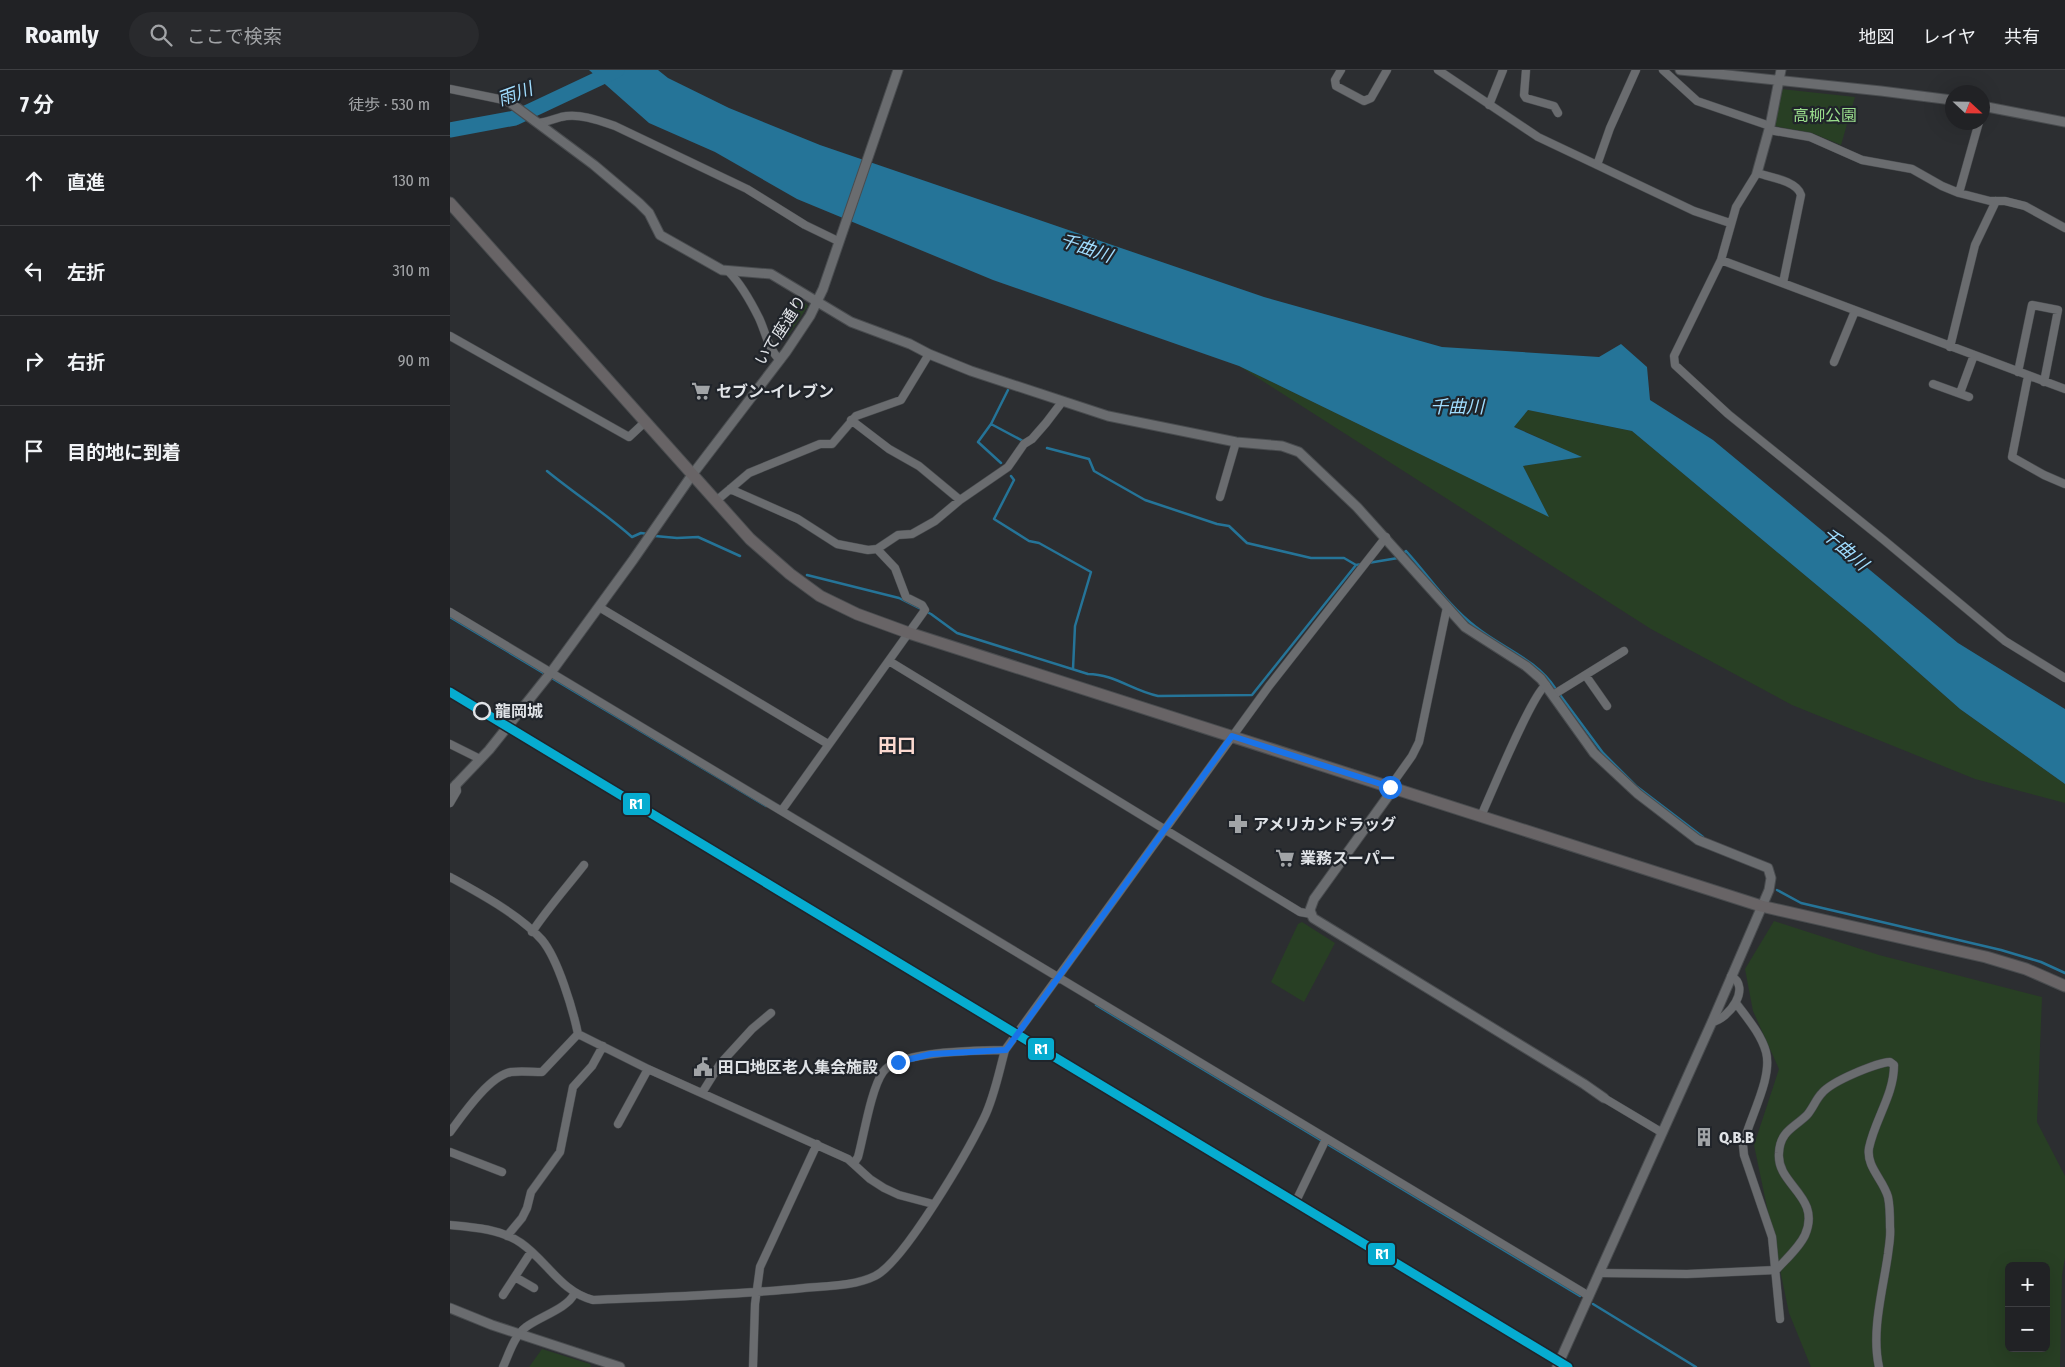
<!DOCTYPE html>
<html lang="ja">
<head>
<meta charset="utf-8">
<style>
  body { margin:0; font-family:"Fira Sans Condensed","Noto Sans JP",sans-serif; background:#292a2d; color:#f1f3f6 }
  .controls { position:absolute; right:15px; bottom:15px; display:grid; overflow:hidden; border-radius:8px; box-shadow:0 5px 20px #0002 }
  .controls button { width:45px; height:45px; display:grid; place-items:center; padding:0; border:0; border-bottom:1px solid #3e3f42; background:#212225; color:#f1f3f6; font:25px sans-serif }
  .compass { position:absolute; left:1495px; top:15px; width:45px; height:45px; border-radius:50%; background:#212225; box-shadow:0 5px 20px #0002; rotate:112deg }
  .stop { position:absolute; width:15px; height:15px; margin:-11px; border:4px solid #1a73e8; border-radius:50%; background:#fff }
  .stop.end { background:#1a73e8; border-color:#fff; box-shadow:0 1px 5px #0008 }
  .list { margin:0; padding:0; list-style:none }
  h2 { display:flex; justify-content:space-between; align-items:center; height:65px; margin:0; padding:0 20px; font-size:21px }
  h2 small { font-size:16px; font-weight:400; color:#a2a4a7 }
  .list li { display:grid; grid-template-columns:32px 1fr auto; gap:15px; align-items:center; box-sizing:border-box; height:90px; padding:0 20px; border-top:1px solid #3e3f42 }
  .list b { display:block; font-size:19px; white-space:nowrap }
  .list em { font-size:16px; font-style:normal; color:#a2a4a7 }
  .icon { flex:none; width:28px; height:28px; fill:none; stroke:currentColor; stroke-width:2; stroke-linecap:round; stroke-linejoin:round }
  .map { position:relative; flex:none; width:1615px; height:1297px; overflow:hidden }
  header { display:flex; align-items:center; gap:30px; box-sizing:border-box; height:70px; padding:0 25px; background:#212225; border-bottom:1px solid #3e3f42 }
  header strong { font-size:24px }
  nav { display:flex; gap:28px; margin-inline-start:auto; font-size:18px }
  .search { width:350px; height:45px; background:#292a2d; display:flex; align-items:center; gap:12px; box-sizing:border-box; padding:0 18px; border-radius:28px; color:#a2a4a7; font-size:19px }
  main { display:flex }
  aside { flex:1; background:#212225 }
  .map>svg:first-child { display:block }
  .green { fill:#283f24; fill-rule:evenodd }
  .water { fill:#257498 }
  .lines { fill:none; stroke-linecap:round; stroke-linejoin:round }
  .stream { stroke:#257498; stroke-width:2.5 }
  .river { stroke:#257498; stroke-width:15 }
  .minor-casing { stroke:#494c4f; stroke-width:9 }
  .tertiary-casing { stroke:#494c4f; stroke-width:11 }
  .primary-casing { stroke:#494c4f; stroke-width:13 }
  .minor { stroke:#6a6c6f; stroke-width:8 }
  .tertiary { stroke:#6a6c6f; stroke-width:9 }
  .primary { stroke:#686466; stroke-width:11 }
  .rail-1-casing { stroke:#20242a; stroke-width:12 }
  .rail-1 { stroke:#06acd0; stroke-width:9 }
  .route { stroke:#1a73e8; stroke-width:6 }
  .stop-dot { fill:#20242a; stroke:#e0e3e7; stroke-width:2.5 }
  .labels { text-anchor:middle; stroke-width:4.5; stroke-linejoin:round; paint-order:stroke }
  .park-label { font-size:16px; fill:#99dc8b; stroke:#20242a }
  .street-label { font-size:16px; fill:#e0e3e7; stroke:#20242a }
  .poi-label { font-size:16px; font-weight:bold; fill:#e0e3e7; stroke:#20242a; text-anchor:start }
  .stop-label { font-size:16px; font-weight:bold; fill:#e0e3e7; stroke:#20242a; text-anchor:start }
  .water-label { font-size:18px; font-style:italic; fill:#a0ddff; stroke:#20242a }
  .quarter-label { font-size:19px; font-weight:bold; fill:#fbd9d0; stroke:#20242a }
  .line-badge { stroke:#20242a; stroke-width:2 }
  .badge-label { font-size:14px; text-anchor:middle; font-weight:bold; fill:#fff }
</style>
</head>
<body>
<header>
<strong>Roamly</strong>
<div class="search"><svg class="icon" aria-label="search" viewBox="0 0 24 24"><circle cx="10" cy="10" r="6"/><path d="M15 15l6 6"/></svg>ここで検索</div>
<nav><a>地図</a><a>レイヤ</a><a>共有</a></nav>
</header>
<main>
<aside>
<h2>7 分<small>徒歩 · 530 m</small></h2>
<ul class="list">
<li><svg class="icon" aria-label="ahead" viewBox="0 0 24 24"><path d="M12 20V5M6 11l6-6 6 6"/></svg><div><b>直進</b></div><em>130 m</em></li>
<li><svg class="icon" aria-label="left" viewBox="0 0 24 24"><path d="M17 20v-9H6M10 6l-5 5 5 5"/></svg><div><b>左折</b></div><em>310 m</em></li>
<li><svg class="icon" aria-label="right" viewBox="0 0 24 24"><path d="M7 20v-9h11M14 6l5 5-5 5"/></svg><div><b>右折</b></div><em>90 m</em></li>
<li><svg class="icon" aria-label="arrive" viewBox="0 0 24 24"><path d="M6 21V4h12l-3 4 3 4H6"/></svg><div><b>目的地に到着</b></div></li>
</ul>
</aside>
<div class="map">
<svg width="1615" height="1297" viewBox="0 0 1615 1297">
  <rect width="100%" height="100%" fill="#2c2e31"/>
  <path class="green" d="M1331,19l74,8 -14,48 -29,-12 -38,-7z
    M351,229l7,7 -20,30 -12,-13z
    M789,296l309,150 -25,-50 58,-9 -68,-31 15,-16 104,21 235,196 93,82 105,75v19l-90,-24 -183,-74 -141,-76z
    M1324,851l105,34 163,42 -5,125 28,54v82l-3,17 -2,92h-249l-22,-54 -35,-168 25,-76 -26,-58 -8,-42zM1559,1196h37v82h-37z
    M852,852l33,21 -31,59 -33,-20 27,-58z
    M92,1279l48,15 1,3h-62z"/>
  <path class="water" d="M139,0h69l10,8 61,30 91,37 444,152 178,50 157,10 22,-13 26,23 3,33 63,40 245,203 107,66v75l-105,-75 -93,-82 -235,-196 -104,-21 -14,17 68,30 -59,9 26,51 -310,-151 -246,-86 -196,-81 -82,-47 -66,-29z"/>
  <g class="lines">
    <path class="stream" d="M558,320l-17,34 32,17
      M541,354l-13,18 23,21
      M597,378l42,11 5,12 51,29 72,24 12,2 18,17 64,15h33l12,7
      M97,401c28,23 58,42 85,66l9,-4 7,1
      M561,406l3,4 -20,39 35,22 10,2 52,29 -16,54 -2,43
      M205,466l22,2 21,-1 42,19
      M954,483l2,-2c23,25 42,55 70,76 26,21 60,32 79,61
      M918,493l30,-5
      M357,505l92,23 32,16 26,19 131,41c26,0 45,17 70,22l94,-1 104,-130 6,-1
      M0,547l316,189
      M1110,625l43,58 33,33 67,51
      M1327,820l24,13 200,47 40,12 24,11
      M646,935l484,291
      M1143,1234l103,63"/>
    <path class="river" d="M0,60l65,-12 102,-48"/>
    <g class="minor-casing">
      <path id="minor" d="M891,0l-6,10 1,6 28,15 7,-3 16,-28
        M988,0l100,67 156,74 36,12
        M1076,0l-2,25 2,3 28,8 4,7
        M1213,0l34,31 73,25
        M0,19l49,10 13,5
        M1039,35l14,-35
        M88,53c9,-1 16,-4 23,-6 18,-4 37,3 54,9l132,63 58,36 33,16
        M1319,60l41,7 52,23 50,9 30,17 17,7 31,8h15l20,5 40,22
        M1147,95l13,-37 26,-58
        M1509,123l20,-71
        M1271,190l344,129
        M279,202c13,13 22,30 30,46 7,15 9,31 21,42
        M1333,213l18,-88c-4,-14 -31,-18 -44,-22l-21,34 -15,53 -47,96 1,9 53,49 157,127 120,100 60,37
        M0,266l179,101 16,-15
        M1500,277l25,-102 21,-44
        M1384,292l21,-51
        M1568,302l14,-67 26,5 -14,72
        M1578,306l-16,81 32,18 21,9
        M1483,314l36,13
        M1510,323l14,-38
        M401,350l38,29 30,17 41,34
        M280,419l68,30 39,25 31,6 9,-1 21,-14 14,-1 23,-13 25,-21 48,-33 16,-23 8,-5 14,-16 16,-21
        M770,427l16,-55
        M266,431l33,-28 71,-29h12l24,-28 45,-16 28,-46
        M149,537l229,137
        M0,542l1139,684
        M439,591l411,251 11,2
        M1136,606l21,30
        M1103,625l71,-44
        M0,674l30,15
        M940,717l22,-31 7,-14 28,-135
        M0,733l7,-12 -1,-7
        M332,740l143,-200 -3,-5 -16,-8 -11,-29 -18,-19
        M1031,746c10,-22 51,-122 65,-131
        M0,807c29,16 70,38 92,63 16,19 31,70 36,94
        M82,862c16,-24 34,-44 52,-67
        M1286,933c11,15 25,31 30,49 7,26 -17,67 -23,93l1,10 28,82 8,82
        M1262,952c17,-3 40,-35 19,-46
        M128,964l70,35 200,90 22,20 14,9 15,7 34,9
        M252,1023l18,-29 32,-35 19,-16
        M1154,1028l57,34
        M168,1054l30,-55
        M0,1062c12,-16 39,-56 61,-60 10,-1 21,0 31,0l36,-38
        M0,1082l52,20
        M404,1093l4,-6c6,-22 13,-68 25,-85 15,-22 96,-21 122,-22
        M848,1127l28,-58
        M0,1155c23,2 51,4 71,18 26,18 40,49 72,57 71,-3 141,-5 211,-12 23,-2 51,-2 71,-12 29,-14 93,-125 109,-158 10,-20 15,-46 21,-68l264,-364 117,-149
        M57,1166l15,-18 5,-10 4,-16 29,-40 13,-65 19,-21 11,-20
        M1149,1203l88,1 89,-4c10,-11 23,-22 29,-35 17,-39 -29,-50 -26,-82 1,-22 15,-25 28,-38 6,-7 9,-16 15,-22 10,-12 54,-30 68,-31l4,3c0,30 -19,54 -25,83 -3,19 14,31 19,49 2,9 2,20 2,30 1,9 -1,18 -2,27 -5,36 -17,77 -9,113
        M65,1207l19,11
        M53,1225l28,-43
        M53,1297c6,-13 11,-31 23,-40 13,-10 42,-19 48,-33
        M303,1297l2,-63 5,-37 57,-123"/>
    </g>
    <g class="tertiary-casing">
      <path id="tertiary" d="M1230,0l201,21 71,9
        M62,34l82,61 45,38 10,10 11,22 62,35 49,4 80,48 59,22 19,10 42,17 137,45 128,26 46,4 17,6 58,55 108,120 61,39 15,13 53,74 44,41 60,46 70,28 3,10 -2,12 -57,132 -155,345
        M1532,36l83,16
        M1307,103l13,-47 11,-56
        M944,718l-80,111 -4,11 3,8 271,166 20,14
        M0,721l39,-41 63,-79 81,-111 59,-85 94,-123 24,-36 13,-27 75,-219
        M0,1238l42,17 128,42"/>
    </g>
    <g class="primary-casing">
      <path id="primary" d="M0,133l300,336 40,35 30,22 37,18 52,19 852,273 225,51 40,12 39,17"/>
    </g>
    <use href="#minor" class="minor"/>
    <use href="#tertiary" class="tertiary"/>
    <use href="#primary" class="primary"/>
    <g class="rail-1-casing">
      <path id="rail-1" d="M0,622l1118,675"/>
    </g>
    <use href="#rail-1" class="rail-1"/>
  </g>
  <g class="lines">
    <path class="route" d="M448,992l33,-8 75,-4 226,-314 158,51"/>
  </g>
  <defs>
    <g id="supermarket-bare" transform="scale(1.5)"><path d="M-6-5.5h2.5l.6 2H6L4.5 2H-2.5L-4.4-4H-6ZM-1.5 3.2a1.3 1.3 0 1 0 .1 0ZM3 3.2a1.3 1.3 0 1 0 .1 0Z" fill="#a1a4a7" stroke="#20242a" stroke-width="2.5" paint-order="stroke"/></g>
    <g id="pharmacy-bare" transform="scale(1.5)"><path d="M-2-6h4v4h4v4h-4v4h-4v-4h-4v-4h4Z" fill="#a1a4a7" stroke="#20242a" stroke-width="2.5" paint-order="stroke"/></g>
    <g id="civic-bare" transform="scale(1.5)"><path d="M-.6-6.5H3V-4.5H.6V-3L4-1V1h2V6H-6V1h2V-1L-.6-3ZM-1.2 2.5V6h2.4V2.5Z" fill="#a1a4a7" stroke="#20242a" stroke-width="2.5" paint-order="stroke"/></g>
    <g id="building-bare" transform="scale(1.5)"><path d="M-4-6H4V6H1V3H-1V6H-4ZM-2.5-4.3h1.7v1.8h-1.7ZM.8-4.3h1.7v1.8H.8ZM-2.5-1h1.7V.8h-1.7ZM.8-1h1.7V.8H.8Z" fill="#a1a4a7" stroke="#20242a" stroke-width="2.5" paint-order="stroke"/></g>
  </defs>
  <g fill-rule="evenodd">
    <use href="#supermarket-bare" x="251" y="321"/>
    <use href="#pharmacy-bare" x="788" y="754"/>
    <use href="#supermarket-bare" x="835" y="788"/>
    <use href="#civic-bare" x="253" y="997"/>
    <use href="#building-bare" x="1254" y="1067"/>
  </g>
  <circle class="stop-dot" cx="32" cy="641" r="8"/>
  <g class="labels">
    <g class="park-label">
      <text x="1375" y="51">高柳公園</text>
    </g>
    <g class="street-label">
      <text transform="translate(330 260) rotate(-57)" y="6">いて座通り</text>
    </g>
    <g class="poi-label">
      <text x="266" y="327">セブン-イレブン</text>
      <text x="803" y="760">アメリカンドラッグ</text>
      <text x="850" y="794">業務スーパー</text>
      <text x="268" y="1003">田口地区老人集会施設</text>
      <text x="1269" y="1073">Q.B.B</text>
    </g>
    <g class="stop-label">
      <text x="45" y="647">龍岡城</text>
    </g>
    <g class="water-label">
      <text transform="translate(65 24) rotate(-20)" y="6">雨川</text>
      <text transform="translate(636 178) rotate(19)" y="6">千曲川</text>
      <text x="1007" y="343">千曲川</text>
      <text transform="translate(1395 479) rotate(41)" y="6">千曲川</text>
    </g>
    <g class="quarter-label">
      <text x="447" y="682">田口</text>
    </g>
  </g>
  <g class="line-badge">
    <rect x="172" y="722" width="29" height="24" rx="5" fill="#06acd0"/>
    <rect x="577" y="967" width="28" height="24" rx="5" fill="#06acd0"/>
    <rect x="917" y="1172" width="29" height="24" rx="5" fill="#06acd0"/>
  </g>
  <g class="badge-label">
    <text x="186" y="739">R1</text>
    <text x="591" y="984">R1</text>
    <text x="932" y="1189">R1</text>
  </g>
</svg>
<div class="controls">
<button>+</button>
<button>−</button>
</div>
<svg class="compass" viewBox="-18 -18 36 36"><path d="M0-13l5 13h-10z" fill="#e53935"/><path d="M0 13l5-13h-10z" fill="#a2a4a7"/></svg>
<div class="stop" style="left:940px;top:717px"></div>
<div class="stop end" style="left:448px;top:992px"></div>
</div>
</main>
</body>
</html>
